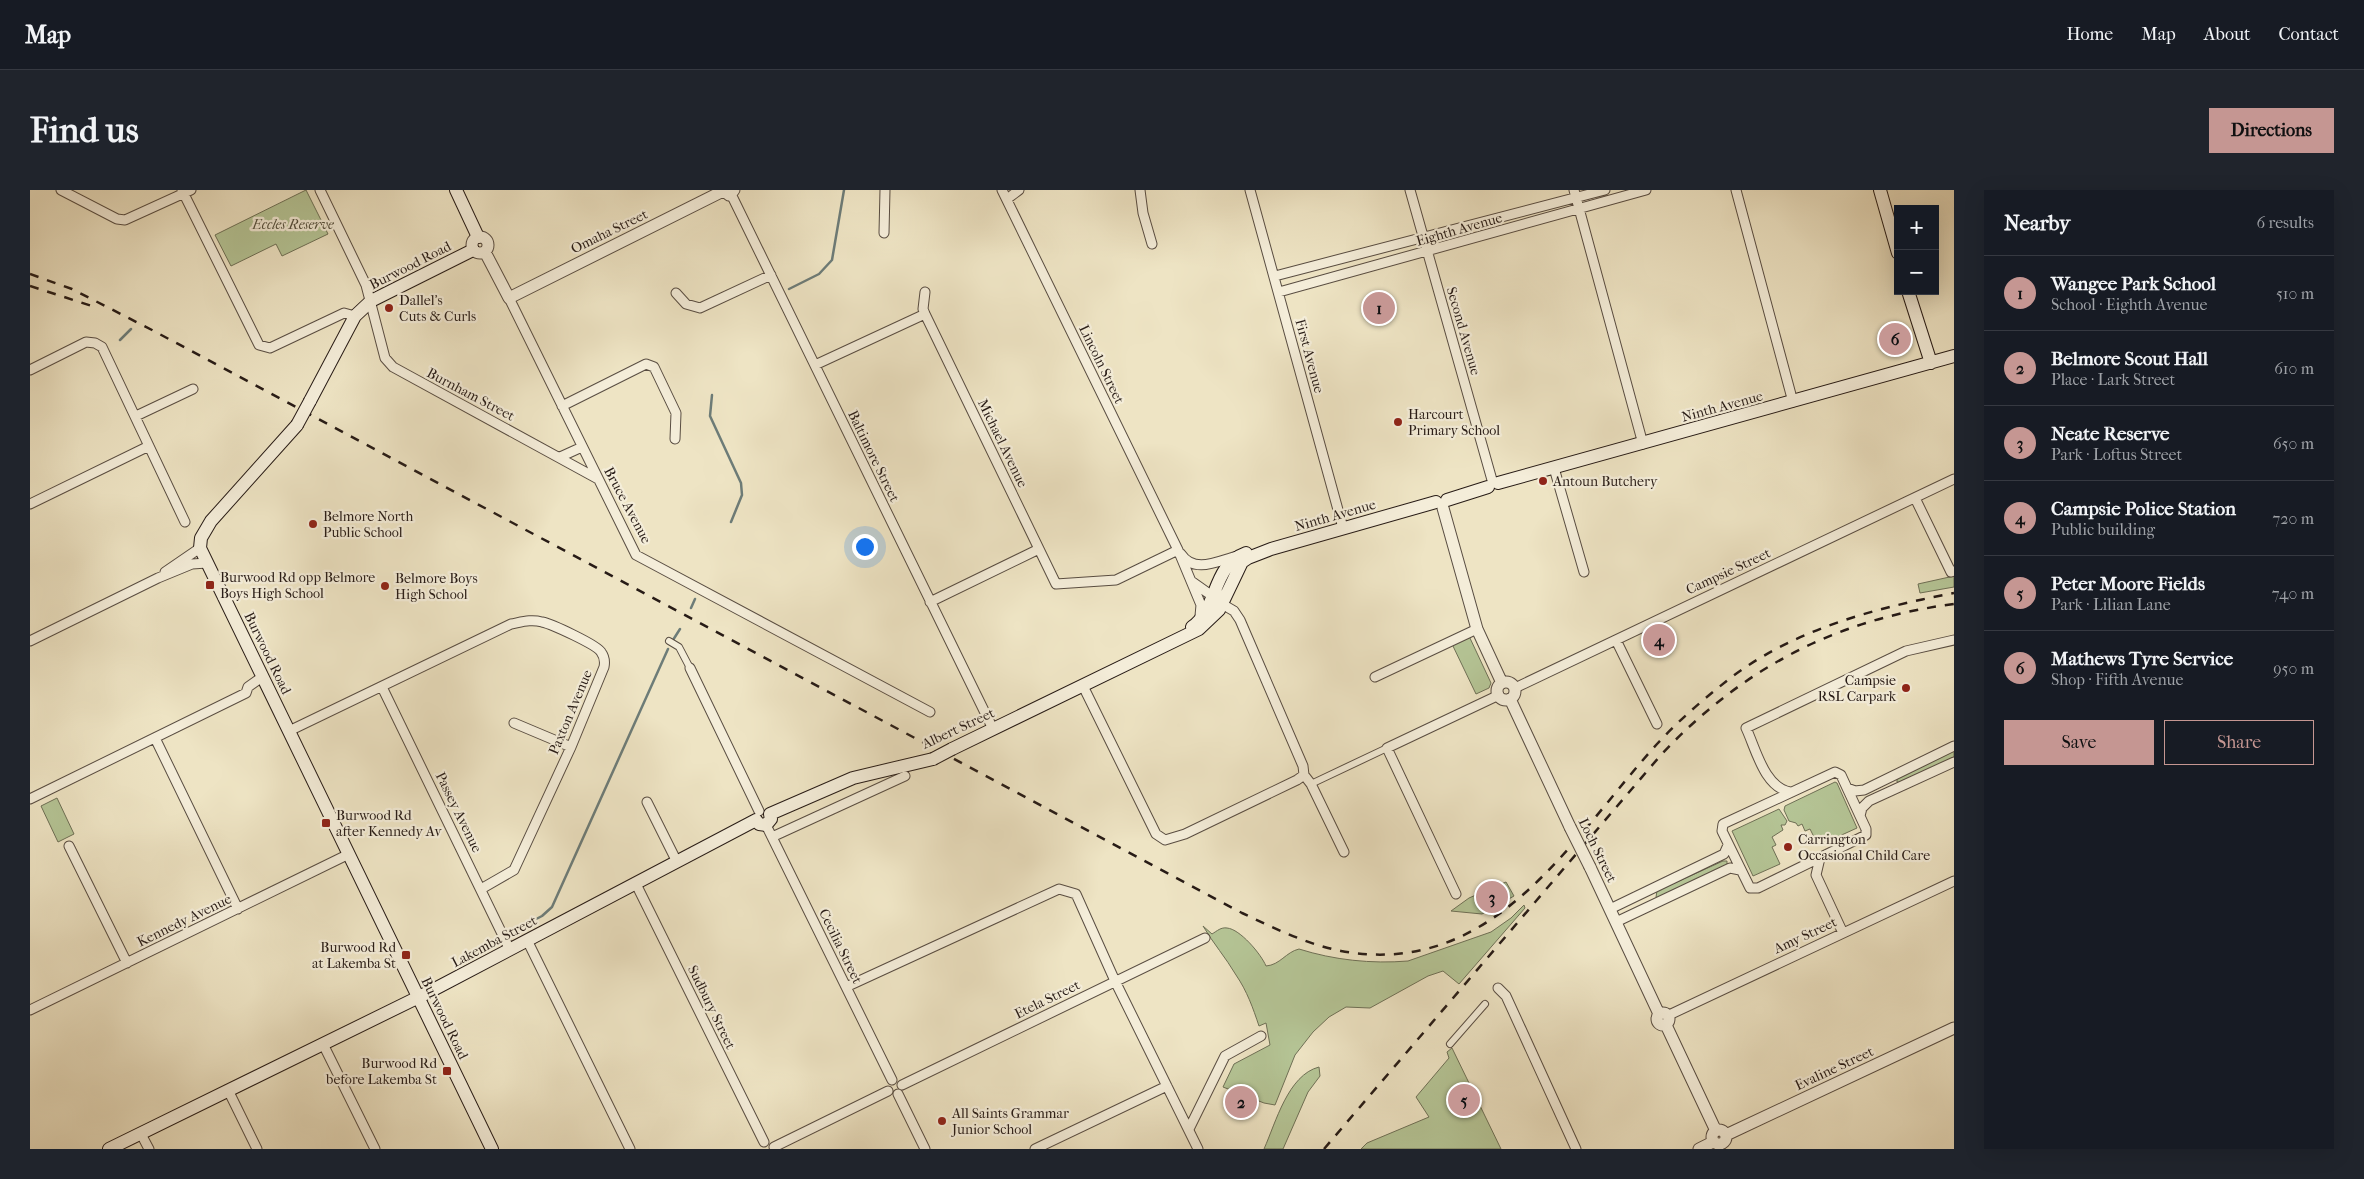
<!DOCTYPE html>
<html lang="en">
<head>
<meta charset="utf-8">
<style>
  body { margin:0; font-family:"IM FELL French Canon",serif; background:#20242c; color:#f1f3f6 }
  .controls { position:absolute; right:15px; top:15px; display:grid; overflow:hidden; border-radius:0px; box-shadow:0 5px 20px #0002 }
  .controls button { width:45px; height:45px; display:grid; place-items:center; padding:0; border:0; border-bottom:1px solid #363941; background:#171b24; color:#f1f3f6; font:25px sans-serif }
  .you { position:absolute; left:834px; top:356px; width:18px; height:18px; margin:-12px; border:4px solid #fff; border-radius:50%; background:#1a73e8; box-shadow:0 0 0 8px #1a73e833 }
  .badge { display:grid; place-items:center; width:32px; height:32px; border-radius:50%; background:#c59692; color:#111; font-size:16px; font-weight:700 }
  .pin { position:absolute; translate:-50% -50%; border:2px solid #fff; box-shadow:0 1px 5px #0006 }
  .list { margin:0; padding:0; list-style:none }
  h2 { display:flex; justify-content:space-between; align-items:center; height:65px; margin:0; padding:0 20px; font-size:21px }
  h2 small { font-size:16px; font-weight:400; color:#9ea1a6 }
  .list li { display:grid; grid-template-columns:32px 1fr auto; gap:15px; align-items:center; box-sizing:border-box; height:75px; padding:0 20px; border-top:1px solid #363941 }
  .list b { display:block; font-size:19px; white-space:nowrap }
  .list p { margin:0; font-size:16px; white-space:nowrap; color:#9ea1a6 }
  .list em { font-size:16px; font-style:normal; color:#9ea1a6 }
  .actions { display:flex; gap:10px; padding:15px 20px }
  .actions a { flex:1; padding:11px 0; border:1px solid #c59692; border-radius:0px; text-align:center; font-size:18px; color:#c59692 }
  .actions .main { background:#c59692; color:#111 }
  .map { position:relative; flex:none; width:1924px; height:959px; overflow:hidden; border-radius:0px }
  header { display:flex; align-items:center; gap:30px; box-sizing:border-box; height:70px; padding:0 25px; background:#171b24; border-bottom:1px solid #363941 }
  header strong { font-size:24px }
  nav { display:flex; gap:28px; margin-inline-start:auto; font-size:18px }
  .intro { display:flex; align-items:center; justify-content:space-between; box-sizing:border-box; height:120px; padding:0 30px }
  h1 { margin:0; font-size:35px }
  .button { padding:12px 22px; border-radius:0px; background:#c59692; color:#111; font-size:18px; font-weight:700 }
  main { display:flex; gap:30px; padding:0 30px }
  aside { flex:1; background:#171b24; border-radius:0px; box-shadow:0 5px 20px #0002 }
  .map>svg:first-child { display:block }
  .green { fill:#b5c596; stroke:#6e7056 }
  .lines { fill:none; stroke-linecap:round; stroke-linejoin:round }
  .stream { stroke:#6d7c78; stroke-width:2.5 }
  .pedestrian-casing { stroke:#594d42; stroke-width:8 }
  .minor-casing { stroke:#594d42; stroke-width:11 }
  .tertiary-casing { stroke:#594d42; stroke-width:13 }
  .secondary-casing { stroke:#271b16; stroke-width:14 }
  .pedestrian { stroke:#f4edd9; stroke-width:6 }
  .minor { stroke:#f4edd9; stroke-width:9 }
  .tertiary { stroke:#f4edd9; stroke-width:11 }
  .secondary { stroke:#f4edd9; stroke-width:12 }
  .rail { stroke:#271b16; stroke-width:2.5; stroke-dasharray:9 9; stroke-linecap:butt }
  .tertiary-bridge-casing { stroke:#594d42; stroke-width:13; stroke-linecap:butt }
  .secondary-bridge-casing { stroke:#271b16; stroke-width:14; stroke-linecap:butt }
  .tertiary-bridge { stroke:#f4edd9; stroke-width:11 }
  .secondary-bridge { stroke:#f4edd9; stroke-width:12 }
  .poi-dot { fill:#8f2418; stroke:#f4edd9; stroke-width:2 }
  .labels { text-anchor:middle; stroke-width:4.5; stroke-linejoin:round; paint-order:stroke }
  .park-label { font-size:14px; font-style:italic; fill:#524e3c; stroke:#f4edd9 }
  .street-label { font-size:14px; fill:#271b16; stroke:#f4edd9 }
  .poi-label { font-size:14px; fill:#271b16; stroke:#f4edd9; text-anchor:start }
</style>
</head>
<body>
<header>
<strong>Map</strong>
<nav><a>Home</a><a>Map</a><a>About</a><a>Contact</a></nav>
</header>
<div class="intro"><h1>Find us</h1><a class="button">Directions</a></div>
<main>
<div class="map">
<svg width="1924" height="959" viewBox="0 0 1924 959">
  <rect width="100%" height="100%" fill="#eee4c4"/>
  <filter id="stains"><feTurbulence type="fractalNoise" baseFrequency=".004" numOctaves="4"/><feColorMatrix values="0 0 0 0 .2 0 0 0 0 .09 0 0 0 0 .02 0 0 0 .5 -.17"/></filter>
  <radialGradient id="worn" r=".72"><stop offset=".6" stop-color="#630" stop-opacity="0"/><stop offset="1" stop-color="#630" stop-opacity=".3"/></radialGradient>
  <path class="green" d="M276,0l22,44 -46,22 -6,-12 -45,22 -16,-31z
    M1924,386v11l-34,6 -2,-9z
    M1439,446l22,47 -2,5 -13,6 -24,-50z
    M1924,560v7l-52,26 -5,-1v-4z
    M1805,592l2,1 20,45 -33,15 -4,-7 -6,1 -4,-8 -5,2 -3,-7 -4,2 -2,-3 -7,-2 -5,-11 1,-4z
    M27,608l17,36 -16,8 -17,-36z
    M1749,619l8,12 -2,4h-4l2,5 -11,7 4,8 -4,2 8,17 -27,12 -21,-45z
    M1693,671h4v4l-69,33 -2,-1 1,-6z
    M1476,692l8,14 -32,18 -31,-3 18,-13z
    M1494,715l1,3 -66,76 -16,-13 -15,5 -58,32 -24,-1 -17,10 -16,15 -18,23 -20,50 -11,-2 -41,-16 11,-23 36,-19 -4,-22 -7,3c-6,-18 -12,-35 -23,-51 -10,-17 -23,-32 -33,-49l9,8c5,-3 9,-7 15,-6 13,1 34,26 39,38 14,-1 20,-14 33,-17 35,11 72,15 109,12l83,-29 20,-14z
    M1422,858l49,101h-140l6,-6 62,-26 -13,-20 33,-39 -2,-6z
    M1289,877l1,9 -12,16 -25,57h-19c12,-27 24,-74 55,-82z"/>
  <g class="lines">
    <path class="stream" d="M759,99l30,-15 13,-14 12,-70
      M90,150l11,-11
      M682,205l-2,21 31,67 1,12 -11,27
      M661,418l4,-9
      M643,450l7,-11
      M483,741l29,-15 10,-9 116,-258
      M439,764l27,-14"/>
    <g class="pedestrian-casing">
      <path id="pedestrian" d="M639,451l10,6 11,21
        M1281,594l76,-36
        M1420,854l35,-40"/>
    </g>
    <g class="minor-casing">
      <path id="minor" d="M31,0l56,29 8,1 66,-30
        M152,0l77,155 11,3 74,-35 11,3
        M290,0l46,95 19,73 8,9 205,112
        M972,0l176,360 23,55 -1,11
        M1110,0l3,23 9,31
        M1220,0l93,338
        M1380,0l82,290
        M1544,0l69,254
        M1706,0l57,212
        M701,4l262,535
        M977,9l12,-9
        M854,43l1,-43
        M1245,86l330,-86
        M895,102l-2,17 2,5 131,270 60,-4 62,-30
        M1249,102l367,-102
        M646,103l10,11 14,4 71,-33
        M479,108l127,257 294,157
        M785,175l110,-51
        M0,180l56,-28 9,1 7,4 83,175
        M532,216l84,-42 8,3 22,46 -1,26
        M106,226l57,-27
        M530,267l22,-10
        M1524,278l30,104
        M1885,308l36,74 3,-1
        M0,314l119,-58
        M1151,364c13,20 37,7 56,2
        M135,382l35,-24
        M1161,391l17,12 11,1
        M900,412l109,-53
        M1192,414l12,7 6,9 63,146 1,9 7,9 33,68
        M1586,450l41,84
        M0,451l128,-63 34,-14 15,-1
        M660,478l69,143
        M1345,487l102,-48
        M1053,496l73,148 9,6 20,-6 112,-54 7,-5
        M352,497l128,263
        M1485,498l439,-209
        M484,533l57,24
        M259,541l222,-107c11,-2 20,-5 31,-2 10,2 55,23 59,30 3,4 4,10 3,15l-33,80 -57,123 -33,19
        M125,548l83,171
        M1805,582l6,3 25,54v6l-108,53h-8l-28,-57 1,-7z
        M1817,598l8,3 9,-1 90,-44
        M1760,602c-26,-5 -34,-43 -44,-64l160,-77 48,-11
        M0,609l216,-106 2,-6 14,-10
        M617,612l30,60
        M1830,626l2,-8 7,-7 85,-39
        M736,635l126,255
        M742,647l133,-61
        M39,656l58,117
        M1790,668l-4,17 27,58
        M606,694l128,258
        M1426,704l-69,-146 112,-53
        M1580,719l114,-55 4,-9
        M1586,732l114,-54 10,2
        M497,750l103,209
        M816,797l213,-98 17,5 39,87 83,168
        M1468,798l8,8 70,153
        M0,820l319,-156
        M1639,825l285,-134
        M293,854l52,105
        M872,895l303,-147
        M198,900l29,59
        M868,904l27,55
        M1159,939l36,-73 36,-20
        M111,944l8,15
        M744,957l114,-56
        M1005,959l132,-63"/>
    </g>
    <g class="tertiary-casing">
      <path id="tertiary" d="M693,0l6,5 5,-5
        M442 55a8 8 0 1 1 16 0a8 8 0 1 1-16 0Z
        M455,62l24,46 214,-107
        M1413,318l34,121 25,54
        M1467 501a9 9 0 1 1 18 0a9 9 0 1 1-18 0Z
        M1480,509l60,128
        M1560,677l69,147
        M1627 829a6 6 0 1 1 12 0a6 6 0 1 1-12 0Z
        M1636,835l50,106
        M1682 947a7 7 0 1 1 14 0a7 7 0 1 1-14 0Z
        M1696,945l228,-107
        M1669,959l14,-7"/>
    </g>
    <g class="secondary-casing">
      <path id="secondary" d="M426,0l22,47
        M1850,0l18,63
        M1878,101l23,72
        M280,211l45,-85 16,-15 102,-51
        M267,235l-86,96 -10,17 -1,10 292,601
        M1468,293l456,-127
        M1417,310l41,-13
        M1162,437c27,-19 19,-61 54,-74
        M922,559l247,-120 20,-19 23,-48 6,-4 23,-9 165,-47
        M740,624l83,-36 80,-19
        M726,630l3,4 7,1 5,-6 -1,-5
        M79,959l320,-157 327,-172"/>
    </g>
    <use href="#pedestrian" class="pedestrian"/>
    <use href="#minor" class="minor"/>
    <use href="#tertiary" class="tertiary"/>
    <use href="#secondary" class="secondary"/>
    <path class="rail" d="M0,84l42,15 80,41 1090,583c32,15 64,31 99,38 153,28 229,-111 316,-207 23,-25 49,-47 76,-68 65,-48 143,-68 221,-83
      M0,96l62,20
      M1294,959l336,-393c81,-87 176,-137 294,-152"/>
    <g class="tertiary-bridge-casing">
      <path id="tertiary-bridge" d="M1540,637l20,40"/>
    </g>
    <g class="secondary-bridge-casing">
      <path id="secondary-bridge" d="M267,235l13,-24
        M903,569l19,-10"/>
    </g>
    <use href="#tertiary-bridge" class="tertiary-bridge"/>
    <use href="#secondary-bridge" class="secondary-bridge"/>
  </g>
  <g class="poi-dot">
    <circle cx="359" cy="118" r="5"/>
    <circle cx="1368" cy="232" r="5"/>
    <circle cx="1513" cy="291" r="5"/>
    <circle cx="283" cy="334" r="5"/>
    <rect x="175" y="390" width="10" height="10" rx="2.5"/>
    <circle cx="355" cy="396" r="5"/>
    <circle cx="1876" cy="498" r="5"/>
    <rect x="291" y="628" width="10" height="10" rx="2.5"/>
    <circle cx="1758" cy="657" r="5"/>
    <rect x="371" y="760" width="10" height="10" rx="2.5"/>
    <rect x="412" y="876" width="10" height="10" rx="2.5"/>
    <circle cx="912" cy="931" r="5"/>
  </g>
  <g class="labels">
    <g class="park-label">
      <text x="263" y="39">Eccles Reserve</text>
    </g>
    <g class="street-label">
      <text transform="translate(1429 39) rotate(-16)" y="5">Eighth Avenue</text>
      <text transform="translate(579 41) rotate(-26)" y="5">Omaha Street</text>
      <text transform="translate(380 75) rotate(-27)" y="5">Burwood Road</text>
      <text transform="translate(1434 141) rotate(74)" y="5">Second Avenue</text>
      <text transform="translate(1280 166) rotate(75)" y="5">First Avenue</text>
      <text transform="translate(1072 174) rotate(64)" y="5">Lincoln Street</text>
      <text transform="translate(441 204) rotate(28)" y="5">Burnham Street</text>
      <text transform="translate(1692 216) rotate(-15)" y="5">Ninth Avenue</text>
      <text transform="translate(973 253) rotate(64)" y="5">Michael Avenue</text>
      <text transform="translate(844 266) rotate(64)" y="5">Baltimore Street</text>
      <text transform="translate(598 315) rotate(62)" y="5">Bruce Avenue</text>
      <text transform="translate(1305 325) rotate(-16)" y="5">Ninth Avenue</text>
      <text transform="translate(1698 381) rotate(-25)" y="5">Campsie Street</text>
      <text transform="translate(238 463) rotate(64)" y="5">Burwood Road</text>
      <text transform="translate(540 522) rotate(-67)" y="5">Paxton Avenue</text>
      <text transform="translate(928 538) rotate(-25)" y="5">Albert Street</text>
      <text transform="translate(429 622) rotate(64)" y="5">Passey Avenue</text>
      <text transform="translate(1568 660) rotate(64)" y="5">Loch Street</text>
      <text transform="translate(154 730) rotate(-26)" y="5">Kennedy Avenue</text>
      <text transform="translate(1775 745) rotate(-25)" y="5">Amy Street</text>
      <text transform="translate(464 751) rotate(-28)" y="5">Lakemba Street</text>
      <text transform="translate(811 756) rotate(64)" y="5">Cecilia Street</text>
      <text transform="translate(1017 809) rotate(-26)" y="5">Etela Street</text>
      <text transform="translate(682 817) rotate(64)" y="5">Sudbury Street</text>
      <text transform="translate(415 828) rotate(64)" y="5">Burwood Road</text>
      <text transform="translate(1804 878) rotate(-25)" y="5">Evaline Street</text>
    </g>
    <g class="poi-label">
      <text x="369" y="115">Dallel's<tspan x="369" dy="16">Cuts &amp; Curls</tspan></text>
      <text x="1378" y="229">Harcourt<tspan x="1378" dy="16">Primary School</tspan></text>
      <text x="1523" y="296">Antoun Butchery</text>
      <text x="293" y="331">Belmore North<tspan x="293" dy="16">Public School</tspan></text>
      <text x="190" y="392">Burwood Rd opp Belmore<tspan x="190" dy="16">Boys High School</tspan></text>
      <text x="365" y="393">Belmore Boys<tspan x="365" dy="16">High School</tspan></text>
      <text x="1866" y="495" text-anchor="end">Campsie<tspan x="1866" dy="16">RSL Carpark</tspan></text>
      <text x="306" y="630">Burwood Rd<tspan x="306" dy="16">after Kennedy Av</tspan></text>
      <text x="1768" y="654">Carrington<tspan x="1768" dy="16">Occasional Child Care</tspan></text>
      <text x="366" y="762" text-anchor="end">Burwood Rd<tspan x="366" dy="16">at Lakemba St</tspan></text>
      <text x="407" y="878" text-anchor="end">Burwood Rd<tspan x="407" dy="16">before Lakemba St</tspan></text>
      <text x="922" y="928">All Saints Grammar<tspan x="922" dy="16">Junior School</tspan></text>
    </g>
  </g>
  <rect width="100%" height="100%" filter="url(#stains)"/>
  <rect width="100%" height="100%" fill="url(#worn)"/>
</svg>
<div class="controls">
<button>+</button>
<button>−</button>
</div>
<div class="you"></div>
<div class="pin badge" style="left:1349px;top:118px">1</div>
<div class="pin badge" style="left:1211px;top:912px">2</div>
<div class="pin badge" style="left:1462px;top:707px">3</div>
<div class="pin badge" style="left:1629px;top:450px">4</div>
<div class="pin badge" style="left:1434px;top:910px">5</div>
<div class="pin badge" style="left:1865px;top:149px">6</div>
</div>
<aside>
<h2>Nearby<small>6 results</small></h2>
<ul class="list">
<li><span class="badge">1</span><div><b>Wangee Park School</b><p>School · Eighth Avenue</p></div><em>510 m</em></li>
<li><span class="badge">2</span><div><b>Belmore Scout Hall</b><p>Place · Lark Street</p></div><em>610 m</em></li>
<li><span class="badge">3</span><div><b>Neate Reserve</b><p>Park · Loftus Street</p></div><em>650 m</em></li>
<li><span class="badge">4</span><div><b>Campsie Police Station</b><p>Public building</p></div><em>720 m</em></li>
<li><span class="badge">5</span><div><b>Peter Moore Fields</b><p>Park · Lilian Lane</p></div><em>740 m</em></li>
<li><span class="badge">6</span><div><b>Mathews Tyre Service</b><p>Shop · Fifth Avenue</p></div><em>950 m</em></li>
</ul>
<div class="actions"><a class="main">Save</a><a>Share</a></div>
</aside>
</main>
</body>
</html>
